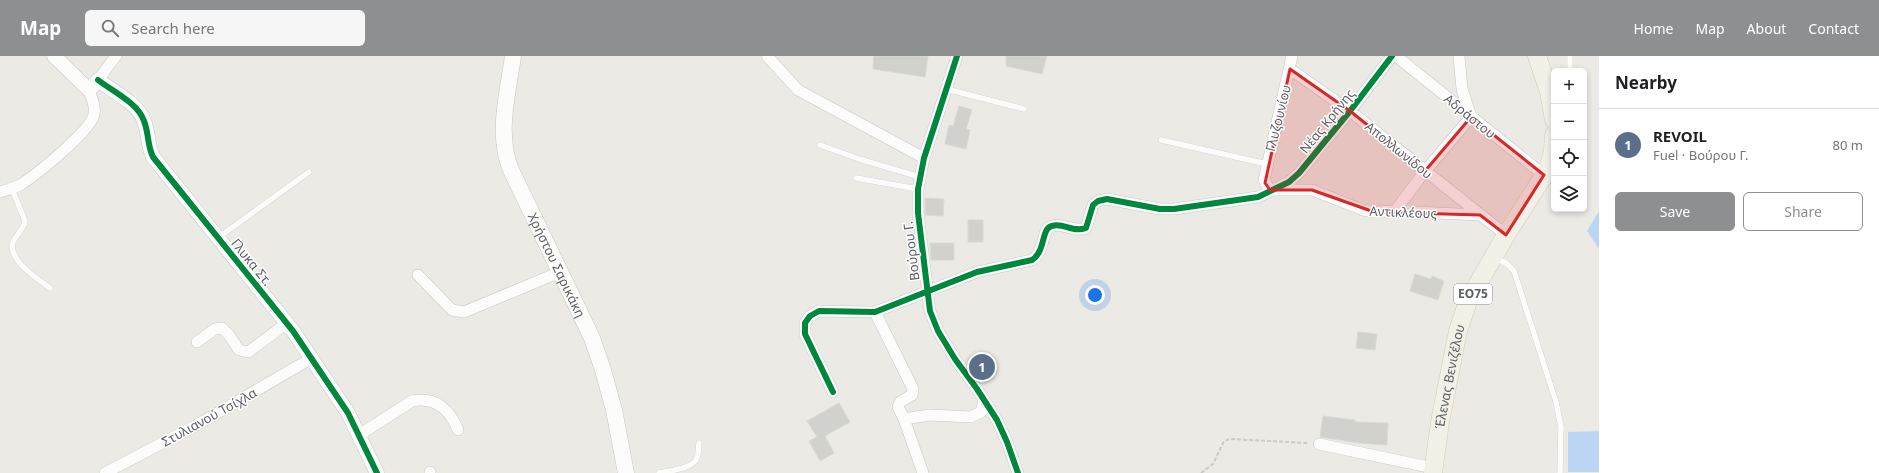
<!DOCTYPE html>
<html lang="en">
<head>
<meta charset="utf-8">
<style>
  body { margin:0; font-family:"Noto Sans",sans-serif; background:#f6f6f6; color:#202124 }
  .controls { position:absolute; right:12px; top:12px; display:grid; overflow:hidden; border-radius:6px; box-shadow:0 2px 6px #0003 }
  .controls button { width:36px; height:36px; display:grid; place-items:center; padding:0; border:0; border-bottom:1px solid #e0e0e0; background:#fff; color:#202124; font:20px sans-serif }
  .you { position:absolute; left:1095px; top:239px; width:14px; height:14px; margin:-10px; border:3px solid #fff; border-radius:50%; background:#1a73e8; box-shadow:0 0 0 6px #1a73e833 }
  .badge { display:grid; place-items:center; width:26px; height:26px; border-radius:50%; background:#8d8f90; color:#fff; font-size:13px; font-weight:700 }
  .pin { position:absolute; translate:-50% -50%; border:2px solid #fff; box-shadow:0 1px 4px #0006 }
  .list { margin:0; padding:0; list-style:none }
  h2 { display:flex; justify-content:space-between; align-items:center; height:52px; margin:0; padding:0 16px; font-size:17px }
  h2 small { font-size:13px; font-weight:400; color:#757577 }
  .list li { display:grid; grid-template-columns:26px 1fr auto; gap:12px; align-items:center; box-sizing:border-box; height:72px; padding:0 16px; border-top:1px solid #e0e0e0 }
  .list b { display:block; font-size:15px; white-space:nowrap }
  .list p { margin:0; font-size:13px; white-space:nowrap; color:#757577 }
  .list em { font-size:13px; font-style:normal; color:#757577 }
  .actions { display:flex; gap:8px; padding:12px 16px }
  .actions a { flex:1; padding:9px 0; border:1px solid #8d8f90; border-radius:6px; text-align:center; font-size:14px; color:#8d8f90 }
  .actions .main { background:#8d8f90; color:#fff }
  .icon { flex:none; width:22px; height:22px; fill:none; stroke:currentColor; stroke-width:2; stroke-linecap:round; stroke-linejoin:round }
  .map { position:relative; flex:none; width:1599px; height:417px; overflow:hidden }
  header { display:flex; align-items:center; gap:24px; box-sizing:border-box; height:56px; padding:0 20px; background:#8d8f90; color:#fff }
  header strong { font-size:19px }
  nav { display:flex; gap:22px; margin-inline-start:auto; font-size:14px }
  .search { width:280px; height:36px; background:#f6f6f6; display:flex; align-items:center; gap:10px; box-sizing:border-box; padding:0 14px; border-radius:6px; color:#757577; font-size:15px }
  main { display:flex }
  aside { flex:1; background:#fff }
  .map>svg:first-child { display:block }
  .water { fill:#bbd6f4 }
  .building { fill:#d1d1ce; stroke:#dad9d4 }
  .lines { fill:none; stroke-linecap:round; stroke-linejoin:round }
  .service-casing { stroke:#c7c7c7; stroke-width:6 }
  .minor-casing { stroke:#c7c7c7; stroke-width:12 }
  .tertiary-casing { stroke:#c7c7c7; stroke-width:15 }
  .secondary-casing { stroke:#c7c7c5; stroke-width:17 }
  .primary-casing { stroke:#d1ccb5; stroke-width:19 }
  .path { stroke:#c8ccca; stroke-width:2; stroke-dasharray:4 2; stroke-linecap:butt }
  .service { stroke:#fcfcfb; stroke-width:5.5 }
  .minor { stroke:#fcfcfb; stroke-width:11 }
  .tertiary { stroke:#fcfcfb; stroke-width:14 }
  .secondary { stroke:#fcfcfb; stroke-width:16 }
  .primary { stroke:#f2f1e7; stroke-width:18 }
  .cycleway-casing { stroke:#fff; stroke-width:8 }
  .cycleway { stroke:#00873e; stroke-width:6 }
  .marked { fill:#d62828; fill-opacity:0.2; stroke:#d62828; stroke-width:3; stroke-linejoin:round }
  .labels { text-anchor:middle; stroke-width:3; stroke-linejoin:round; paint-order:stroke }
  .shield { fill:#fff; stroke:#8c8e92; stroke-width:1 }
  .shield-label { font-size:12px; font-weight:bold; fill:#5b5e63 }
  .street-label { font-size:13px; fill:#5b5e63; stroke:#fff }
</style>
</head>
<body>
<header>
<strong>Map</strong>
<div class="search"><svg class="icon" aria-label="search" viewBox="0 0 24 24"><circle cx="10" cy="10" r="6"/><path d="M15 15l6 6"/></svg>Search here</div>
<nav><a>Home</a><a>Map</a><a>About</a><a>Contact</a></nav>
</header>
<main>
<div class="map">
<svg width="1599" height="417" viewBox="0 0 1599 417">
  <rect width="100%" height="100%" fill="#ebeae5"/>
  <path class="water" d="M1599,155v38l-12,-18z
    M1599,375v41h-31v-40z"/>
  <path class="building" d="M874,0h54l-3,21 -52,-8z
    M1006,0h41l-5,18 -36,-8z
    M959,50l13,4 -6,19 4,1 -4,19 -21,-5 4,-19 4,1z
    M925,142l19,1 -1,17 -18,-1z
    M968,164h15v22h-15z
    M930,187h24v17h-23z
    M1415,218l16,5 1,-3 12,5 -6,19 -28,-9z
    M1358,276l19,2 -2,16 -19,-2z
    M839,347l11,19 -25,14 9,17 -14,8 -11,-20 8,-4 -10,-16z
    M1323,360l32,4v2l33,1 -1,22 -28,-2 -39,-6z"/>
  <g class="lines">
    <g class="service-casing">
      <path id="service" d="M1570,0v15
        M946,33l78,20
        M1161,84l106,24
        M820,89l39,14 61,18
        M856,122l62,11
        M12,133l13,32c-1,8 -9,14 -12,21 -6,18 25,37 37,46
        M219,181l90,-65
        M1495,201l12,7 7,7 42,131 5,25 -1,46
        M659,417c10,-2 31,-4 37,-13 3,-5 2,-11 3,-17"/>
    </g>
    <g class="minor-casing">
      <path id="minor" d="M767,0l31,34 126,68
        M957,0l-33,102 -6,31v24l12,98 8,20 17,28 22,30 20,31 10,22 11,31
        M1292,0l-28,124 6,10h42l51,20 11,2 21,-1 85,4
        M1396,0l148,119
        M1290,13l60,42 156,124
        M98,24l18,-24
        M0,136c7,-2 14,-4 20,-7 16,-10 72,-55 74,-71 2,-9 -3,-16 -5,-24
        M1395,155l30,-40 46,-54 -9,-28 -3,-33
        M418,219l34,35 12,2 96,-40
        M875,256l38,77 -1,6 -12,7 -2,5 6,12 19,54
        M197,286l18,-13 7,-1 7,7 10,15 9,2 39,-29
        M833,336l-28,-58v-11l5,-7 9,-5 56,1 102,-40 55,-12c14,-9 9,-32 20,-34 11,-4 20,7 34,2l7,-23 5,-4 9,-2 53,10h14l84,-12 31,-15 10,-9 51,-62 42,-55
        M904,363l25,-4 42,2 10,-5 3,-11
        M359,379l53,-34c24,-5 38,9 46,29
        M1319,388l114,24
        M430,416v1
        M105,417l90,-47 117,-68"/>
    </g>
    <g class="tertiary-casing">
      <path id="tertiary" d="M54,0l35,34 9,-10c14,11 40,23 46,41 5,12 3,24 9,36l140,174 55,82 29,60"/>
    </g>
    <g class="secondary-casing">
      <g id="secondary">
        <path id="s1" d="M513,0c-5,37 -17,78 -2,114l81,168 11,32 11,40 12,63"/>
      </g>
    </g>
    <g class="primary-casing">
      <g id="primary">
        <path d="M1537,0l12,36 5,28"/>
        <path id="s2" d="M1433,417l7,-51 18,-91 10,-30 38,-66 42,-66 5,-18 1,-16"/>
      </g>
    </g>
    <path class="path" d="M1201,417l12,-9 11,-23 6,-2 78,4"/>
    <use href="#service" class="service"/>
    <use href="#minor" class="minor"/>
    <use href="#tertiary" class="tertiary"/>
    <use href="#secondary" class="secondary"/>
    <use href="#primary" class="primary"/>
    <g class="cycleway-casing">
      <path id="cycleway" d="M957,0l-33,102 -6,31v24l12,98 8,20 17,28 22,30 20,31 10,22 11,31
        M98,24c14,11 40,23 46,41 5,12 3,24 9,36l140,174 55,82 29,60
        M833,336l-28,-58v-11l5,-7 9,-5 56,1 102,-40 55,-12c14,-9 9,-32 20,-34 11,-4 20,7 34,2l7,-23 5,-4 9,-2 53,10h14l84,-12 31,-15 10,-9 51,-62 42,-55"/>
    </g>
    <use href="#cycleway" class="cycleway"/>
  </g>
  <path class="marked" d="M1290,13l60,42 75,60 46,-54 73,58 -38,60 -26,-20 -106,-3 -62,-22h-42l-5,-7z"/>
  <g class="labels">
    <rect class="shield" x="1454" y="228" width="38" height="20" rx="3"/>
    <g class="shield-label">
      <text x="1473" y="242">ΕΟ75</text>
    </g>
    <g class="street-label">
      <text transform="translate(1470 60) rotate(39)" y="5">Αδράστου</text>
      <text transform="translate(1278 62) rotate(-76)" y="5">Γλυζουνίου</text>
      <text transform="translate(1327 65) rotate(-51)" y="5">Νέας Κρήνης</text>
      <text transform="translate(1399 94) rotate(39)" y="5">Απολλωνίδου</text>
      <text transform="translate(1403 156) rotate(2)" y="5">Αντικλέους</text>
      <text transform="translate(911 195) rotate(-97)" y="5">Βούρου Γ.</text>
      <text transform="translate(252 206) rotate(51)" y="5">Γλυκα Στ.</text>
      <text dy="5" stroke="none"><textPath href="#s1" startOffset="221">Χρήστου Σαρικάκη</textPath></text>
      <text dy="5" stroke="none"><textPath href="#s2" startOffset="98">Έλενας Βενιζέλου</textPath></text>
      <text transform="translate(209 361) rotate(-29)" y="5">Στυλιανού Τσίχλα</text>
    </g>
  </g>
</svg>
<div class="controls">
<button>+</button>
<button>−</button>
<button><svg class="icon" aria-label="locate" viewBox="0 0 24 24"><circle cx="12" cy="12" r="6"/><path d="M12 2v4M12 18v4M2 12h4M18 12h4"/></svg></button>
<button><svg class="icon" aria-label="layers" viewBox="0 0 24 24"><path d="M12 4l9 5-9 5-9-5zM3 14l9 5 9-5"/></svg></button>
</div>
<div class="you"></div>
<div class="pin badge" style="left:982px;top:311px;background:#5c6f8a">1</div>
</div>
<aside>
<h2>Nearby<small></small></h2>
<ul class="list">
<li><span class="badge" style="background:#5c6f8a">1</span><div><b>REVOIL</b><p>Fuel · Βούρου Γ.</p></div><em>80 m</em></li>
</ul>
<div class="actions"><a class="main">Save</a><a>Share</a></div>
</aside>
</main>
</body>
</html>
